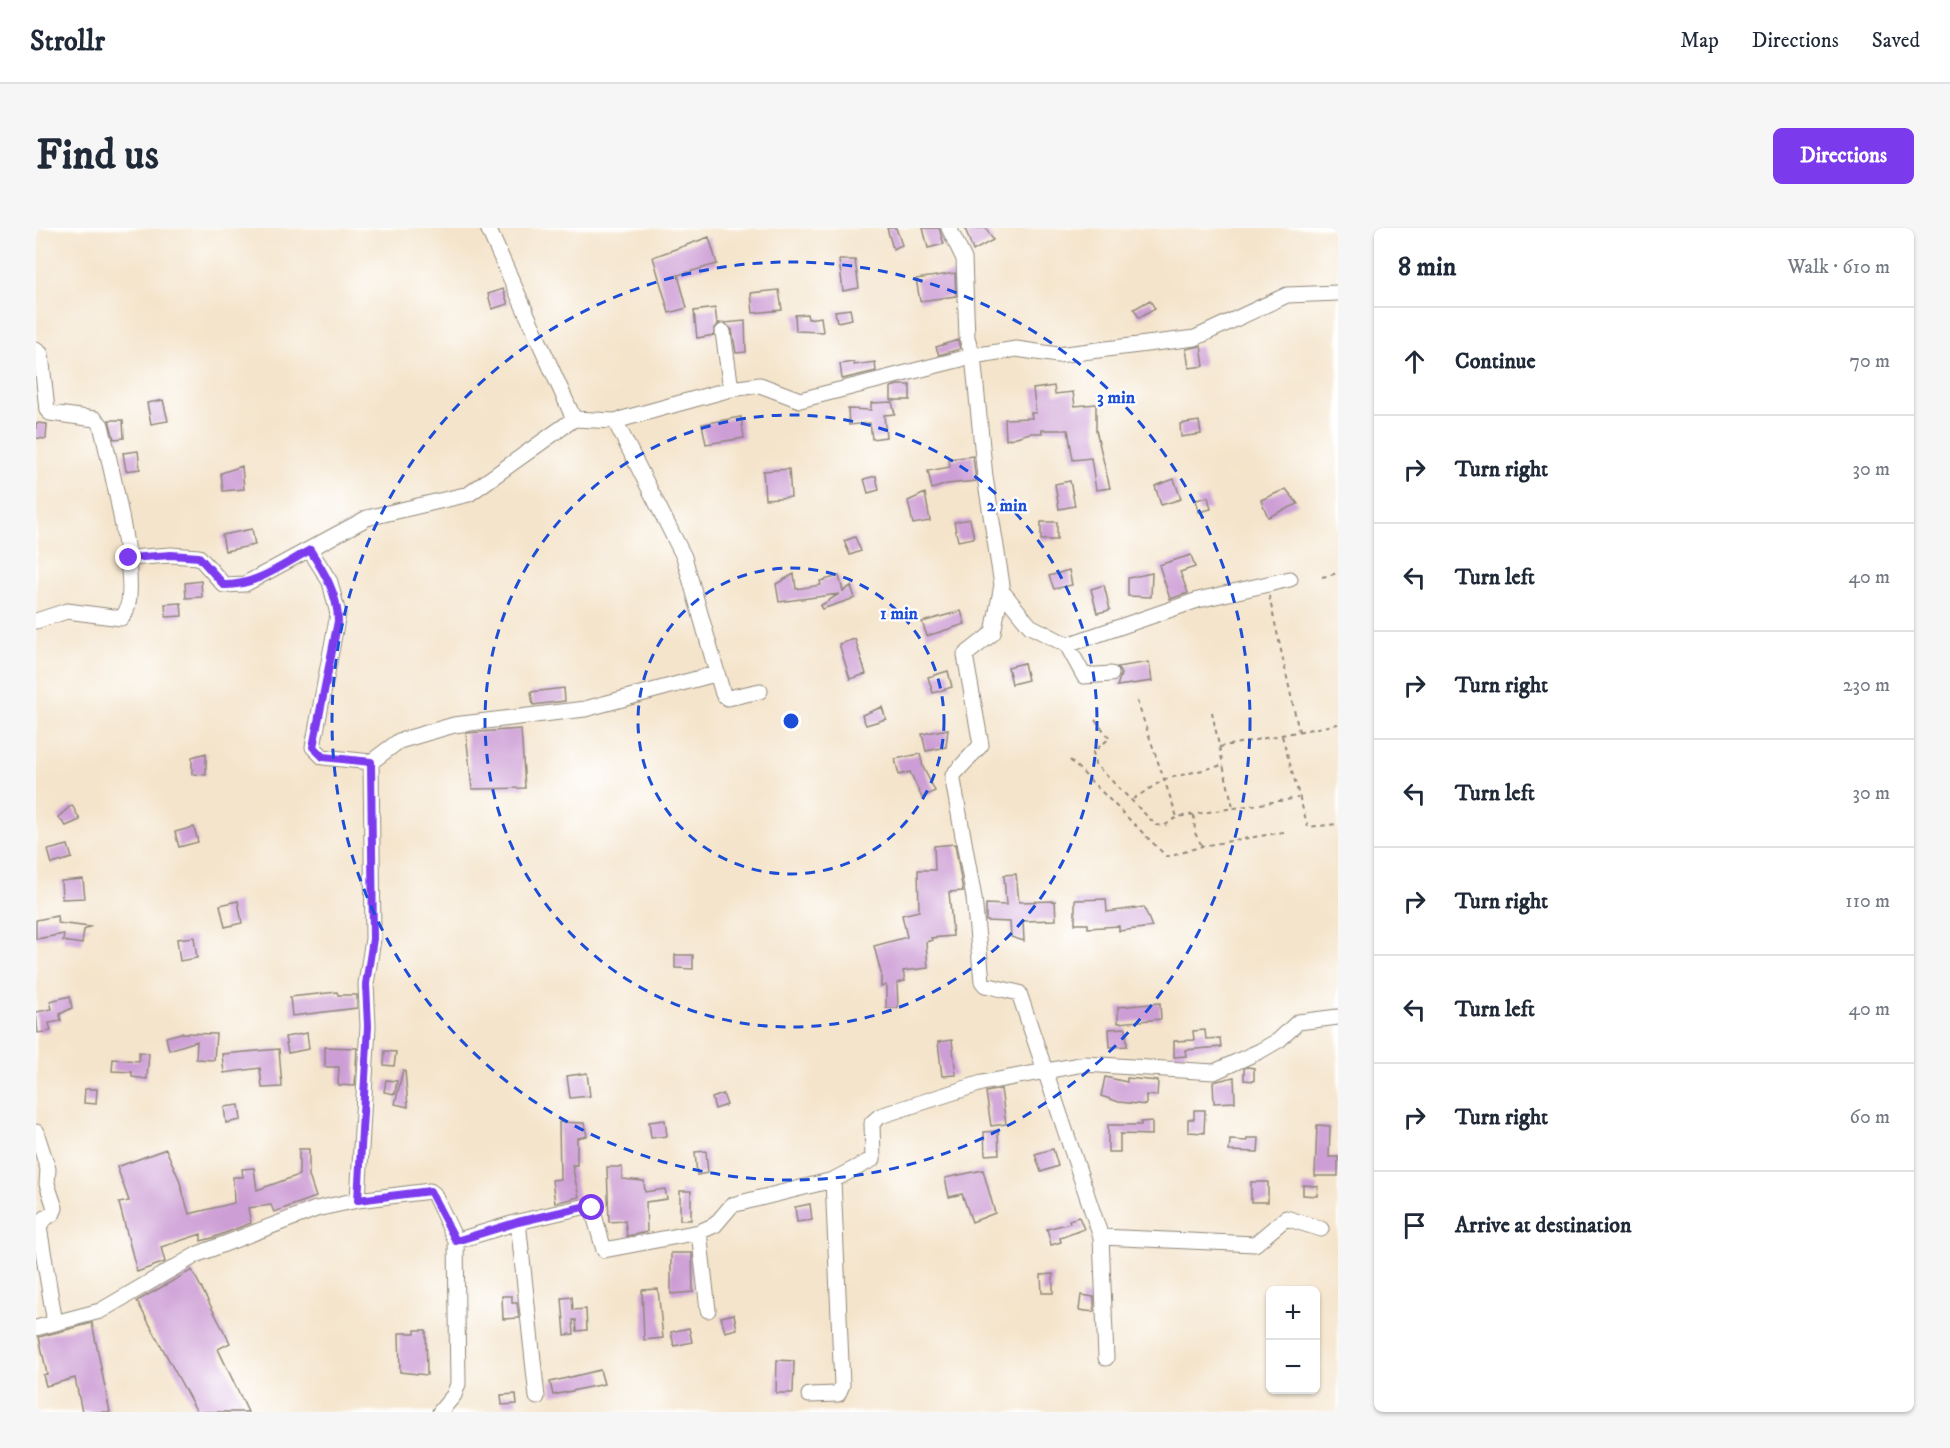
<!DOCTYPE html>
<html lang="en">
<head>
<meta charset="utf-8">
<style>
  body { margin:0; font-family:"IM FELL DW Pica",serif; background:#f6f6f7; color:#1f2937 }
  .controls { position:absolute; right:18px; bottom:18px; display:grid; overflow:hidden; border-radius:9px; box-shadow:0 2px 4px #0004 }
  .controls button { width:54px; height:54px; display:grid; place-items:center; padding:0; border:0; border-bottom:2px solid #e0e1e3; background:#fff; color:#1f2937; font:30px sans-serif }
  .stop { position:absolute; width:18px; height:18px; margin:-14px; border:4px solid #7c3aed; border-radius:50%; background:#fff }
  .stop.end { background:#7c3aed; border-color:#fff; box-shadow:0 2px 6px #0008 }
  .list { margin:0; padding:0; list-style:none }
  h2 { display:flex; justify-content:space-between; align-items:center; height:78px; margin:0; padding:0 24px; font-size:26px }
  h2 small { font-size:20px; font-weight:400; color:#747a83 }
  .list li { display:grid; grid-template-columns:39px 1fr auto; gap:18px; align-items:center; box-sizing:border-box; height:108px; padding:0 24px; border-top:2px solid #e0e1e3 }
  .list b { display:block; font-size:22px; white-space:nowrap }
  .list em { font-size:20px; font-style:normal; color:#747a83 }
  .icon { flex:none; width:33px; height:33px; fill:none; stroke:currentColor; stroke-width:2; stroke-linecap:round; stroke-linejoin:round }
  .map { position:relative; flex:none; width:1302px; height:1184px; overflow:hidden; border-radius:9px }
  header { display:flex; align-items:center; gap:36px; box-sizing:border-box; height:84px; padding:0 30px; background:#fff; border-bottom:2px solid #e0e1e3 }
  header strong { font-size:28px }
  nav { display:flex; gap:33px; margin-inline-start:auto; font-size:21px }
  .intro { display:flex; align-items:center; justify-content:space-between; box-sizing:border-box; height:144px; padding:0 36px }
  h1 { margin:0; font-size:42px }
  .button { padding:15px 27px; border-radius:9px; background:#7c3aed; color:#fff; font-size:21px; font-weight:700 }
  main { display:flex; gap:36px; padding:0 36px }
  aside { flex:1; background:#fff; border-radius:9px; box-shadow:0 2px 4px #0004 }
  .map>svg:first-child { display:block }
  .building { fill:#cd9ed5 }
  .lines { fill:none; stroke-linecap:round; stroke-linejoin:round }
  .minor-casing { stroke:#90887b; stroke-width:17 }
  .path { stroke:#90887b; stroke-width:2; stroke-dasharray:4.5 4.5; stroke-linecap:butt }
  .minor { stroke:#fff; stroke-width:15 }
  .route { stroke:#7c3aed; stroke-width:8 }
  .ring { fill:none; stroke:#1d4ed8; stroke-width:3; stroke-dasharray:10 8 }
  .centre { fill:#1d4ed8; stroke:#fff; stroke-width:3 }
  .ring-label { font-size:18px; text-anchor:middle; font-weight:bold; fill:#1d4ed8; stroke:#fff; stroke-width:4.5; stroke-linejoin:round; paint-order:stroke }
</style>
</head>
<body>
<header>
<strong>Strollr</strong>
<nav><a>Map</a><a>Directions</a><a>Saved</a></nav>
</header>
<div class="intro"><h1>Find us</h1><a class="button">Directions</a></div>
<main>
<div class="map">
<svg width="1302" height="1184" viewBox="0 0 1302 1184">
  <rect width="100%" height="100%" fill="#fff"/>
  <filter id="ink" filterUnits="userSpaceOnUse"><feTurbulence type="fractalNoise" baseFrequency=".0167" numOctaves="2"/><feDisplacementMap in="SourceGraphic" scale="12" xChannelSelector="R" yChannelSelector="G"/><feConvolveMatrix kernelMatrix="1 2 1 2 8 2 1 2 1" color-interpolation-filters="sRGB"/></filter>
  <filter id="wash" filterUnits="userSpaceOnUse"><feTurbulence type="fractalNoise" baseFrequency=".008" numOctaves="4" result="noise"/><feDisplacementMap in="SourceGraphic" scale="24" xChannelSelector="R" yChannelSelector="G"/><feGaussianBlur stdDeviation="1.35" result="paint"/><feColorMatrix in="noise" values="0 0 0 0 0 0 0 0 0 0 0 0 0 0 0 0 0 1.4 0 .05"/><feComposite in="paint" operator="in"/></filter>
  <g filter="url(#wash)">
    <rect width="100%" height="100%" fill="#f4e4cb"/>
    <g id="blocks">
      <path class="building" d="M851,0h9l6,17 -9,4z
        M887,0h16l5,16 -16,4z
        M929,0h21l7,12 -20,11z
        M673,9l8,27 -39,11 9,33 -18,5 -16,-56z
        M803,32h16l4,28 -16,3z
        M919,45l1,23 -36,5 -4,-22z
        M467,61l5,15 -16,5 -4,-15z
        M743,62l3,20 -29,3 -2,-20z
        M1114,72l5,9 -16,9 -5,-9z
        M679,80l2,15h3l-6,5v7l-17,3 -3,-27z
        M814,81l2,10 -15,3 -2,-11z
        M771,86l1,5 13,-2 2,15 -27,-1 -1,-16z
        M709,93l1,31 -10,1 -4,-23 -8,-7z
        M922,112l2,9 -21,6 -3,-8z
        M1165,118l3,20 -15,2 -3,-19z
        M818,134v3l21,-3 1,9 -34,8 -2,-15z
        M862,157h12v15h-19v-13z
        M1018,158l1,8 18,-2 2,14 21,-2v26l14,58 -14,2 -5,-32 -18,2 -5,-30h-26v3h-12l-24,7 -1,-21 27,-1 -1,-5h5l-3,-24z
        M127,172l5,21 -17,3 -4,-21z
        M856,174l3,12 -11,1 2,22 -14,2 -2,-16 -21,2 -1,-16 23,1v-7z
        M705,189l3,21 -38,6 -4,-20z
        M73,192h14l1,18 -10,1z
        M1163,193l2,13 -20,3 -1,-13z
        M0,195l11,1 -1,15 -10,-1z
        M102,223l2,18 -14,2 -3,-18z
        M937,228l3,25 -29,3 -15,5 -4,-18 22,-4 -1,-8z
        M206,238l2,23 -21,2 -2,-18z
        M753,241l2,28 -26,2 -2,-28z
        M840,248l3,14 -11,3 -4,-14z
        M1138,251l7,20 -20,6 -6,-19z
        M1034,253l5,25 -16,3 -4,-25z
        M1250,261l12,15 -30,13 -7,-17z
        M889,265l5,28 -17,3 -5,-23z
        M1172,269l3,12 -12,3 -3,-12z
        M934,291l4,19 -16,3 -4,-19z
        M1005,294h16v18h-16z
        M216,301l3,16 -30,6 -3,-16z
        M819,309l6,14 -11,4 -6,-14z
        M1155,327l4,12 -15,5 8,21 -18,6 -11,-34z
        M1033,342l3,15 -18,4 -5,-13z
        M1116,345l-1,24 -23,-1v-18z
        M758,346l2,15 25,-4 -1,-4 19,-5 4,15 8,-5 4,12 -33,11 -2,-3 19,-12 -60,8 -3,-18z
        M165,353l1,16 -16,1 -1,-15z
        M1068,357l6,25 -13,3 -6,-24z
        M145,375l1,13 -16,1 -1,-13z
        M925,383l4,13 -38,12 -5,-14z
        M819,411l11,35 -16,5 -11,-35z
        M1113,434l3,19 -35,5 4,-12 -4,-7z
        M988,435l4,17 -16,4 -4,-17z
        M912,443l4,16 -19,6 -5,-16z
        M528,460l1,13 -32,4 -2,-13z
        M846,479l4,12 -20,6 -4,-10z
        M485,501l4,59 -53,1 -6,-56z
        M912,501l-2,18 -20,4 -4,-17z
        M170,525v22l-14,-1v-17z
        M884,526l3,13 12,24 -13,7 -12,-26 -11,3 -4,-16z
        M36,577l8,15 -14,6 -8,-9z
        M158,599l4,15 -19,5 -4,-15z
        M919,616l8,47 -14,1 4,44 -22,2 1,2 -6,2 2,26 -25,3 2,10 -8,2 1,25h-12v-23l-5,2v-14l-7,-27 33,-9 -5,-22 17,-4 -1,-41h17l-1,-24z
        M32,617l4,13 -20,6 -4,-14z
        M980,646l3,28 36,-1 1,19 -33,1 1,20 -13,-4 -1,-15 -24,-1v-17l20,1 -2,-30z
        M47,651l2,19 -23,1 -1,-18z
        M1070,671l1,13 37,-5 8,20 -33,4v-5l-31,2v-4h-13v-24z
        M202,673l4,22 -17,4 -5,-22z
        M21,688l1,7 32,4 -6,3 -2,14 -19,-3 1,-7 -28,5v-19z
        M158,709l3,21 -17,3 -3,-22z
        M639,727h18v14l-18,-1z
        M301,764l1,3h19v13l-65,8 -2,-19z
        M34,768l2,12 -12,6 1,7 -12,2 2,8 -13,2 -2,-21 16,-3 -2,-8z
        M1124,775l1,16 -43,4v-16z
        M1090,800l1,18 -17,1 -1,-18z
        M1169,802l1,9 14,-1 1,9 -36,3 1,6 -12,1v-16l20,-1 -1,-9z
        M145,805l35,1 -2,26 -18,-1 1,-18 -28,9 -3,-13z
        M271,805l2,16 -21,4 -3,-16z
        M916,812l4,35 -14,1 -4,-34z
        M289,819l32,1 -2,38 -17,-1 1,-18h-14z
        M243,821l3,38 -20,1 -2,-20 -36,5 -2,-19z
        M349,823l11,1 -2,14 -10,-1z
        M103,824l10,1 -2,26 -15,-2v-5l-20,-1 1,-12 26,2z
        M1211,839l7,1v13l-10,-1v-11z
        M367,842h2l3,37 -13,-3z
        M551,845l3,23 -20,2 -3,-22z
        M1069,849l22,5v-4l31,3 -1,15 -11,-1v10l-27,-3 -18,-6z
        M1198,849l1,25 -21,1 -1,-21z
        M350,852l11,1 -2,13 -11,-2z
        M49,861h12l-1,15 -12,-1z
        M965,861l5,35 -15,2 -5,-34z
        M687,866l4,11 -12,4 -3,-11z
        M203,877l2,15 -15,3 -2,-16z
        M1158,882h11l-1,23 -16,-1v-13h6z
        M629,892l2,16 -16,2 -2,-16z
        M1116,893v14l-32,-1v18h-12v-27h33v-3z
        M523,894l25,1 3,13 -10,2v27h-5l7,32 -24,6 -3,-23 8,-1z
        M1281,897l13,1 -1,31h9v19h-23z
        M962,903l1,23 -14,1 -1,-23z
        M1211,910h12l-1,14 -29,-1 1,-11 17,1z
        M130,921l13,30 10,35 45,-11 -1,-26h10l-1,-8 12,-1 3,22 42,-15v-26h10v27l7,21 -42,15 -3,-7 -23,3 3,15 -39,15 -11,3v-7l-40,13 4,15 -28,10 -18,-69 10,-2 -12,-34z
        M1017,921l5,17 -17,6 -6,-18z
        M670,923l2,22 -11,2 -2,-23z
        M571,939h15v12l22,2 1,11 20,-3 2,10 -21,3 1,30 -20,4 -2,-15 -16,1z
        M947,942l12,43 -23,9 -10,-28 -13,3 -4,-19z
        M1215,954h17v20h-17z
        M1267,957l15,1 -1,10 -14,-1z
        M644,963h11v29h-11z
        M774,976l2,16 -15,2 -2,-15z
        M1043,989l5,12 -24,9 1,4 -10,3 -4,-16 23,-6 -1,-3z
        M635,1025h21l1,39 -22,2z
        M156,1042l38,73 -12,6 30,63h-51l-60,-111z
        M1017,1046v19h-11l-1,-18z
        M622,1061l5,49 -19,2 -2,-50z
        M1045,1067l13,2v15l-15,-2z
        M466,1068h10v7h5l2,15 -16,1z
        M536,1069l1,13 13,-1 1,21 -10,1 -1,-11h-3l1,14 -9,1 -3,-37z
        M698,1086l3,15 -12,3 -4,-15z
        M56,1095l18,89h-28l-7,-34 -29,8 -3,-11 4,-1 -8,-37z
        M653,1100l3,14 -18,4 -3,-14z
        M379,1102h11l1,45 -27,-3 -1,-39h16z
        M741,1132l17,1 -1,32h-17z
        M564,1142l4,14 -51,11 -3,-13z
        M480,1166l1,10 -15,1 -1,-10z"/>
    </g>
  </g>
  <g filter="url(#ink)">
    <use href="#blocks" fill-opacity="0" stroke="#90887b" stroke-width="1.5"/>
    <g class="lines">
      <g class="minor-casing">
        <path id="minor" d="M452,0l86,191
          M913,0l15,31 3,79 6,18 12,121 17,108 -9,48 -28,22 16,90 -28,30v5l21,118 8,83 3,4 34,8 82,244 5,121
          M687,104l8,57
          M0,122l5,4 6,56 3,3 45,6 6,6c7,32 45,174 20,193l-54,-7 -31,10
          M579,193l69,136 39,137 5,4 32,-7
          M274,322l20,32 8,32 -25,133 10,10 48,5 28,-21 55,-16 131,-16 130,-35
          M93,330l42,-3 28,2 25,28 21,-1 122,-66 102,-24 105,-75 41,2 116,-32 29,-4 40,15 173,-44 43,-7 42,6 137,-17 92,-43 51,-2
          M965,362l29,36 37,19 17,31 27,-2
          M1031,417l131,-45 92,-21
          M0,904l12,37 -1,15 8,24 -2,5 -10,7 -4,7 16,96
          M322,972l10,-174 -2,-42 7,-45 -2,-177
          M482,994l19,175
          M663,1004l9,78
          M1065,1009l154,7 31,-26 35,11
          M0,1100l64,-17 98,-57 118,-45 42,-9 72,-9 4,3 22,47 62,-19 69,-16 5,2 12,42 95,-18 16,-7 17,-20 101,-25 40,-21 -1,-36 8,-7 102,-33 102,-19 130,8 46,-21 19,-11 19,-18 40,-5
          M773,1167l29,-1 4,-9 -9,-205
          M404,1184l14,-17 4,-11 -2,-143"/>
      </g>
      <path class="path" d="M1286,349l16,-4
        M1233,368l30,136
        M1101,473l40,116
        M1176,484l11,53
        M1059,492l15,18 -17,14 2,12 61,61 8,1 13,-9 121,-19
        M1246,508l26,91 30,-3
        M1183,519l119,-23
        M1034,532l96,96h6l30,-10 82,-14
        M1097,571l32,-20 58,-14 10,42
        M1158,587l1,18 7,13"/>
      <use href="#minor" class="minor"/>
    </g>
  </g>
  <g class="lines" filter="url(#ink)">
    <path class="route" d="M93,330l42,-3 28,2 25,28c31,1 60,-21 86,-35 14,22 28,44 28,71l-25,126 10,10 48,5 2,177 -7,45 2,42 -10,174 72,-9 26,50 62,-19 69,-16 5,2"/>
  </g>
  <g class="ring">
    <circle cx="755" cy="493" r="153"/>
    <circle cx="755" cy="493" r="306"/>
    <circle cx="755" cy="493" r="459"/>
  </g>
  <circle cx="755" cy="493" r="9" class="centre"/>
  <g class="ring-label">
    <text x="1080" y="175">3 min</text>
    <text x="971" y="283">2 min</text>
    <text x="863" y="391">1 min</text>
  </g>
</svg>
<div class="controls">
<button>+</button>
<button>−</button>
</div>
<div class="stop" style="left:556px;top:980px"></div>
<div class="stop end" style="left:93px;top:330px"></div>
</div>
<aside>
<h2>8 min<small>Walk · 610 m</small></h2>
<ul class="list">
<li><svg class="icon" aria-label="ahead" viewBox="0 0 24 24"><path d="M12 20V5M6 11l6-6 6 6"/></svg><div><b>Continue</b></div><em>70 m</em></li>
<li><svg class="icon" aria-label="right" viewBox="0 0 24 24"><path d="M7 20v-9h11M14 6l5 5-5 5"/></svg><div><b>Turn right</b></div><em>30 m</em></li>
<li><svg class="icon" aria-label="left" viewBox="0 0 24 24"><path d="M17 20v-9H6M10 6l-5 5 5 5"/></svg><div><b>Turn left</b></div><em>40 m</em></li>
<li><svg class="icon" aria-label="right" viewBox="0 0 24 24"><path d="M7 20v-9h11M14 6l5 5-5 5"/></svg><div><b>Turn right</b></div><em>230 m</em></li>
<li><svg class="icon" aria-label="left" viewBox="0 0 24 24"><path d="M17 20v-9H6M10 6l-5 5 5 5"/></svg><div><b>Turn left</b></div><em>30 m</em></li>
<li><svg class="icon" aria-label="right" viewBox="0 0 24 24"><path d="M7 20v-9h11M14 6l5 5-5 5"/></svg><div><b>Turn right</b></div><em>110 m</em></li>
<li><svg class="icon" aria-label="left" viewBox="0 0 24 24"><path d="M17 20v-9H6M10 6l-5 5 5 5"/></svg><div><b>Turn left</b></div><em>40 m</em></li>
<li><svg class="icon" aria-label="right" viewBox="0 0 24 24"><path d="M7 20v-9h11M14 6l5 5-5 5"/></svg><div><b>Turn right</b></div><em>60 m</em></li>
<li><svg class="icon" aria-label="arrive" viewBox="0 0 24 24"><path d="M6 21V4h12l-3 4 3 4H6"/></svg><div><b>Arrive at destination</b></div></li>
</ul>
</aside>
</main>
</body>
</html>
